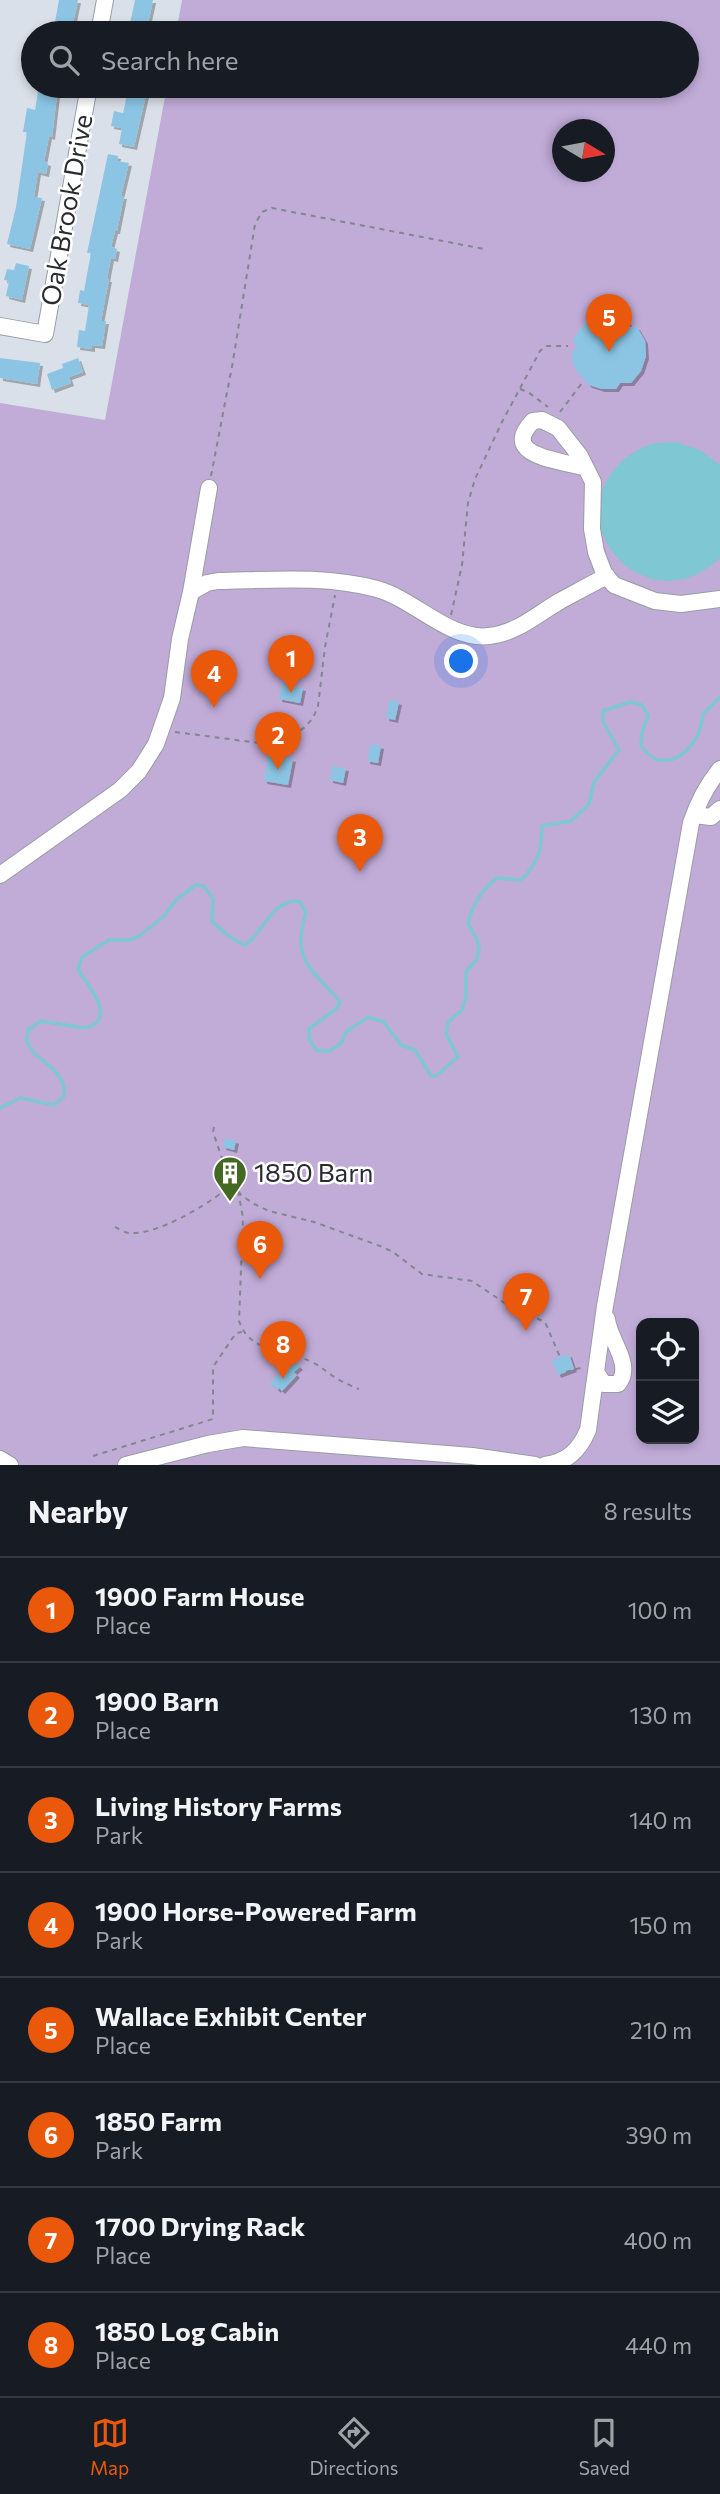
<!DOCTYPE html>
<html lang="en">
<head>
<meta charset="utf-8">
<style>
  body { margin:0; font-family:Commissioner,sans-serif; background:#242831; color:#f1f3f6 }
  .controls { position:absolute; right:21px; bottom:21px; display:grid; overflow:hidden; border-radius:14px; box-shadow:0 4px 10px #0003 }
  .controls button { width:63px; height:63px; display:grid; place-items:center; padding:0; border:0; border-bottom:2px solid #363941; background:#171b24; color:#f1f3f6; font:35px sans-serif }
  .compass { position:absolute; left:552px; top:119px; width:63px; height:63px; border-radius:50%; background:#171b24; box-shadow:0 4px 10px #0003; rotate:100deg }
  .you { position:absolute; left:462px; top:662px; width:24px; height:24px; margin:-18px; border:5px solid #fff; border-radius:50%; background:#1a73e8; box-shadow:0 0 0 10px #1a73e833 }
  .badge { display:grid; place-items:center; width:46px; height:46px; border-radius:50%; background:#ea580c; color:#fff; font-size:23px; font-weight:700 }
  .pin { position:absolute; translate:-50% -58px; filter:drop-shadow(0 2px 4px #0008) }
  .pin::after { content:''; position:absolute; top:37px; width:24px; height:21px; background:inherit; clip-path:polygon(0 0,100% 0,50% 100%) }
  .list { margin:0; padding:0; list-style:none }
  h2 { display:flex; justify-content:space-between; align-items:center; height:91px; margin:0; padding:0 28px; font-size:30px }
  h2 small { font-size:23px; font-weight:400; color:#9ea1a6 }
  .list li { display:grid; grid-template-columns:46px 1fr auto; gap:21px; align-items:center; box-sizing:border-box; height:105px; padding:0 28px; border-top:2px solid #363941 }
  .list b { display:block; font-size:26px; white-space:nowrap }
  .list p { margin:0; font-size:23px; white-space:nowrap; color:#9ea1a6 }
  .list em { font-size:23px; font-style:normal; color:#9ea1a6 }
  .icon { flex:none; width:38px; height:38px; fill:none; stroke:currentColor; stroke-width:2; stroke-linecap:round; stroke-linejoin:round }
  .map { position:relative; flex:none; width:720px; height:1465px; overflow:hidden }
  .search { position:absolute; background:#171b24; box-shadow:0 4px 10px #0003; left:21px; right:21px; top:21px; height:77px; display:flex; align-items:center; gap:18px; box-sizing:border-box; padding:0 24px; border-radius:38px; color:#9ea1a6; font-size:26px }
  .sheet { height:931px; background:#171b24 }
  nav { display:flex; justify-content:space-around; align-items:center; box-sizing:border-box; height:98px; border-top:2px solid #363941; background:#171b24; font-size:19px; color:#9ea1a6 }
  nav a { display:grid; justify-items:center; gap:4px }
  nav .on { color:#ea580c }
  .map>svg:first-child { display:block }
  .green { fill:#c1acd8; fill-rule:evenodd }
  .water { fill:#7fc7d2 }
  .lines { fill:none; stroke-linecap:round; stroke-linejoin:round }
  .stream { stroke:#7fc7d2; stroke-width:3.5 }
  .building { fill:#8cc5e4; filter:url(#shadow) }
  .minor-casing { stroke:#979da5; stroke-width:18 }
  .path { stroke:#83878d; stroke-width:2; stroke-dasharray:5 5; stroke-linecap:butt }
  .minor { stroke:#fff; stroke-width:16 }
  .labels { text-anchor:middle; stroke-width:5; stroke-linejoin:round; paint-order:stroke }
  .street-label { font-size:26px; fill:#292b2f; stroke:#fff }
  .poi-label { font-size:26px; fill:#292b2f; stroke:#fff; text-anchor:start }
</style>
</head>
<body>
<div class="map">
<svg width="720" height="1465" viewBox="0 0 720 1465">
  <defs>
    <filter id="shadow"><feDropShadow dx="3" dy="3" stdDeviation="0" flood-color="#0004"/></filter>
  </defs>
  <rect width="100%" height="100%" fill="#dae0e9"/>
  <path class="green" d="M182,0h538v1465h-720v-1062l105,17 62,-334h520v-53h-511zM562,130h42v42h-42zM641,1323h53v116h-53z"/>
  <path class="water" d="M676,442l24,8 20,15v93c-70,67 -162,-28 -102,-93 9,-9 19,-16 31,-20 8,-3 18,-2 27,-3z"/>
  <g class="lines">
    <path class="stream" d="M0,1108l20,-10 34,7 10,-9c3,-29 -33,-36 -37,-55 -1,-3 1,-7 1,-11l13,-9 43,7c35,-7 5,-42 -6,-58l4,-13 27,-17h20l9,-3 25,-20 13,-17 20,-15 8,1 9,13 -1,22c6,7 25,22 33,24 19,-13 27,-46 54,-44l7,11c-15,50 5,55 34,90l-3,6 -28,21v10l8,12h13l12,-9 4,-10 22,-15 16,5 17,23 14,5 16,26h5l22,-19 -12,-23 2,-12 14,-12 4,-13v-25c2,-4 5,-6 8,-9 11,-14 1,-27 -6,-39 4,-19 13,-34 29,-46l24,2c18,-18 20,-29 21,-54l29,-5 18,-17 5,-22 25,-32 -16,-28v-11l27,-9 12,3 6,11 -6,16 -1,14c5,6 11,13 18,14 26,4 43,-25 44,-46l17,-17"/>
  </g>
  <path class="building" d="M59,0h19l-7,33h-18z
    M135,0h18l-7,33h-18z
    M39,86h19l-6,51 -3,-1 -5,26 4,1 -2,11 -8,-2 -4,25 8,1 -12,51 -23,-5 9,-37 11,-75h-4l4,-24 8,2z
    M129,86h19l-14,61 -15,-3 3,-16 -11,-2 3,-15 9,2z
    M108,154l10,2 -1,5 12,2 -8,33h3l-7,35h-2l-4,16 6,2 -2,10 -4,-1 -4,21h2l-8,42h5l-4,25 -10,-1v4l-15,-2 2,-17 6,1 4,-26 -11,-2 2,-13 4,1 7,-38h-4z
    M16,263l13,3 -7,34 -16,-4 3,-15 -5,-1 3,-11 7,1z
    M611,314l16,4 3,9h7l8,14 1,15 -5,15 -10,12h-11l-4,6h-14l-13,-4 -14,-16 -4,-14 5,-8 -3,-8 14,-19 8,-4z
    M0,358l40,5 -3,21 -37,-6z
    M78,358l5,14 -14,5 2,6 -19,7 -5,-16 16,-6 -1,-4z
    M282,684l21,4 -3,15 -21,-4z
    M390,700l9,2 -4,18 -9,-2z
    M371,744l10,2 -3,17 -11,-2z
    M268,754l25,5 -5,26 -24,-4z
    M332,766l14,2 -3,15 -13,-3z
    M226,1138l10,3 -2,9 -11,-3z
    M569,1354l5,15 -16,6 -6,-15z
    M293,1360l7,7 -6,5 3,3 -15,16 -3,-3 -1,2 -8,-7z"/>
  <g class="lines">
    <g class="minor-casing">
      <path id="minor" d="M99,33l6,-33
        M0,326l45,8 44,-248
        M586,468c-21,-7 -89,-11 -53,-47l9,-1 16,8 22,28 13,26 -1,47 4,23 8,21 10,12 41,16 26,3 39,-5
        M191,592l16,-9 11,-2c53,-1 107,-6 159,8 37,10 73,52 112,47 28,-3 47,-21 71,-35 15,-8 31,-17 47,-25
        M694,815l17,2 9,-8
        M0,875l120,-85 19,-19 17,-27 16,-46 8,-59 11,-47 18,-104
        M596,1372l8,12h14c16,-19 -9,-44 -11,-65
        M0,1459l10,6
        M126,1465l82,-21 35,-6 229,18 63,9
        M545,1465c22,-3 34,-14 43,-35l17,-124 86,-483c7,-21 15,-37 29,-54"/>
    </g>
    <path class="path" d="M520,389l8,3 20,15
      M560,412l22,-29
      M211,476l22,-115 22,-137 7,-12 10,-4 212,41
      M451,615l11,-50 6,-62 7,-24 28,-59 37,-69 6,-5h22
      M175,732l92,12 17,-2 21,-15 8,-9 5,-12 7,-59 10,-52
      M214,1127l-1,5 14,41 14,22 13,9 15,7 45,11 66,24 13,6 29,22 50,7 37,25 36,16 15,35
      M238,1191l5,27 -4,103c11,33 47,28 73,41 7,3 12,8 18,12 8,6 19,11 29,15
      M115,1227c4,2 10,6 15,6 27,2 73,-26 94,-42l3,-17
      M566,1372l18,-5
      M93,1456l120,-37v-52l23,-34 6,-1"/>
    <use href="#minor" class="minor"/>
  </g>
  <defs>
    <g id="building-pin" transform="scale(1.75)"><path d="M0 17L-7.5 6A9.5 9.5 0 1 1 7.5 6Z" fill="#436922" stroke="#fff"/><path d="M-4-6H4V6H1V3H-1V6H-4ZM-2.5-4.3h1.7v1.8h-1.7ZM.8-4.3h1.7v1.8H.8ZM-2.5-1h1.7V.8h-1.7ZM.8-1h1.7V.8H.8Z" fill="#fff"/></g>
  </defs>
  <g fill-rule="evenodd">
    <use href="#building-pin" x="230" y="1173"/>
  </g>
  <g class="labels">
    <g class="street-label">
      <text transform="translate(67 210) rotate(-80)" y="9">Oak Brook Drive</text>
    </g>
    <g class="poi-label">
      <text x="254" y="1182">1850 Barn</text>
    </g>
  </g>
</svg>
<div class="controls">
<button><svg class="icon" aria-label="locate" viewBox="0 0 24 24"><circle cx="12" cy="12" r="6"/><path d="M12 2v4M12 18v4M2 12h4M18 12h4"/></svg></button>
<button><svg class="icon" aria-label="layers" viewBox="0 0 24 24"><path d="M12 4l9 5-9 5-9-5zM3 14l9 5 9-5"/></svg></button>
</div>
<svg class="compass" viewBox="-18 -18 36 36"><path d="M0-13l5 13h-10z" fill="#e53935"/><path d="M0 13l5-13h-10z" fill="#9ea1a6"/></svg>
<div class="you"></div>
<div class="pin badge" style="left:291px;top:693px">1</div>
<div class="pin badge" style="left:278px;top:770px">2</div>
<div class="pin badge" style="left:360px;top:872px">3</div>
<div class="pin badge" style="left:214px;top:708px">4</div>
<div class="pin badge" style="left:609px;top:352px">5</div>
<div class="pin badge" style="left:260px;top:1279px">6</div>
<div class="pin badge" style="left:526px;top:1331px">7</div>
<div class="pin badge" style="left:283px;top:1379px">8</div>
<div class="search"><svg class="icon" aria-label="search" viewBox="0 0 24 24"><circle cx="10" cy="10" r="6"/><path d="M15 15l6 6"/></svg>Search here</div>
</div>
<section class="sheet">
<h2>Nearby<small>8 results</small></h2>
<ul class="list">
<li><span class="badge">1</span><div><b>1900 Farm House</b><p>Place</p></div><em>100 m</em></li>
<li><span class="badge">2</span><div><b>1900 Barn</b><p>Place</p></div><em>130 m</em></li>
<li><span class="badge">3</span><div><b>Living History Farms</b><p>Park</p></div><em>140 m</em></li>
<li><span class="badge">4</span><div><b>1900 Horse-Powered Farm</b><p>Park</p></div><em>150 m</em></li>
<li><span class="badge">5</span><div><b>Wallace Exhibit Center</b><p>Place</p></div><em>210 m</em></li>
<li><span class="badge">6</span><div><b>1850 Farm</b><p>Park</p></div><em>390 m</em></li>
<li><span class="badge">7</span><div><b>1700 Drying Rack</b><p>Place</p></div><em>400 m</em></li>
<li><span class="badge">8</span><div><b>1850 Log Cabin</b><p>Place</p></div><em>440 m</em></li>
</ul>
</section>
<nav>
<a class="on"><svg class="icon" aria-label="map" viewBox="0 0 24 24"><path d="M3 6l6-2 6 2 6-2v14l-6 2-6-2-6 2zM9 4v14M15 6v14"/></svg>Map</a>
<a><svg class="icon" aria-label="directions" viewBox="0 0 24 24"><path d="M12 3l9 9-9 9-9-9zM9 14v-3h6M13 9l2 2-2 2"/></svg>Directions</a>
<a><svg class="icon" aria-label="saved" viewBox="0 0 24 24"><path d="M7 4h10v16l-5-4-5 4z"/></svg>Saved</a>
</nav>
</body>
</html>
